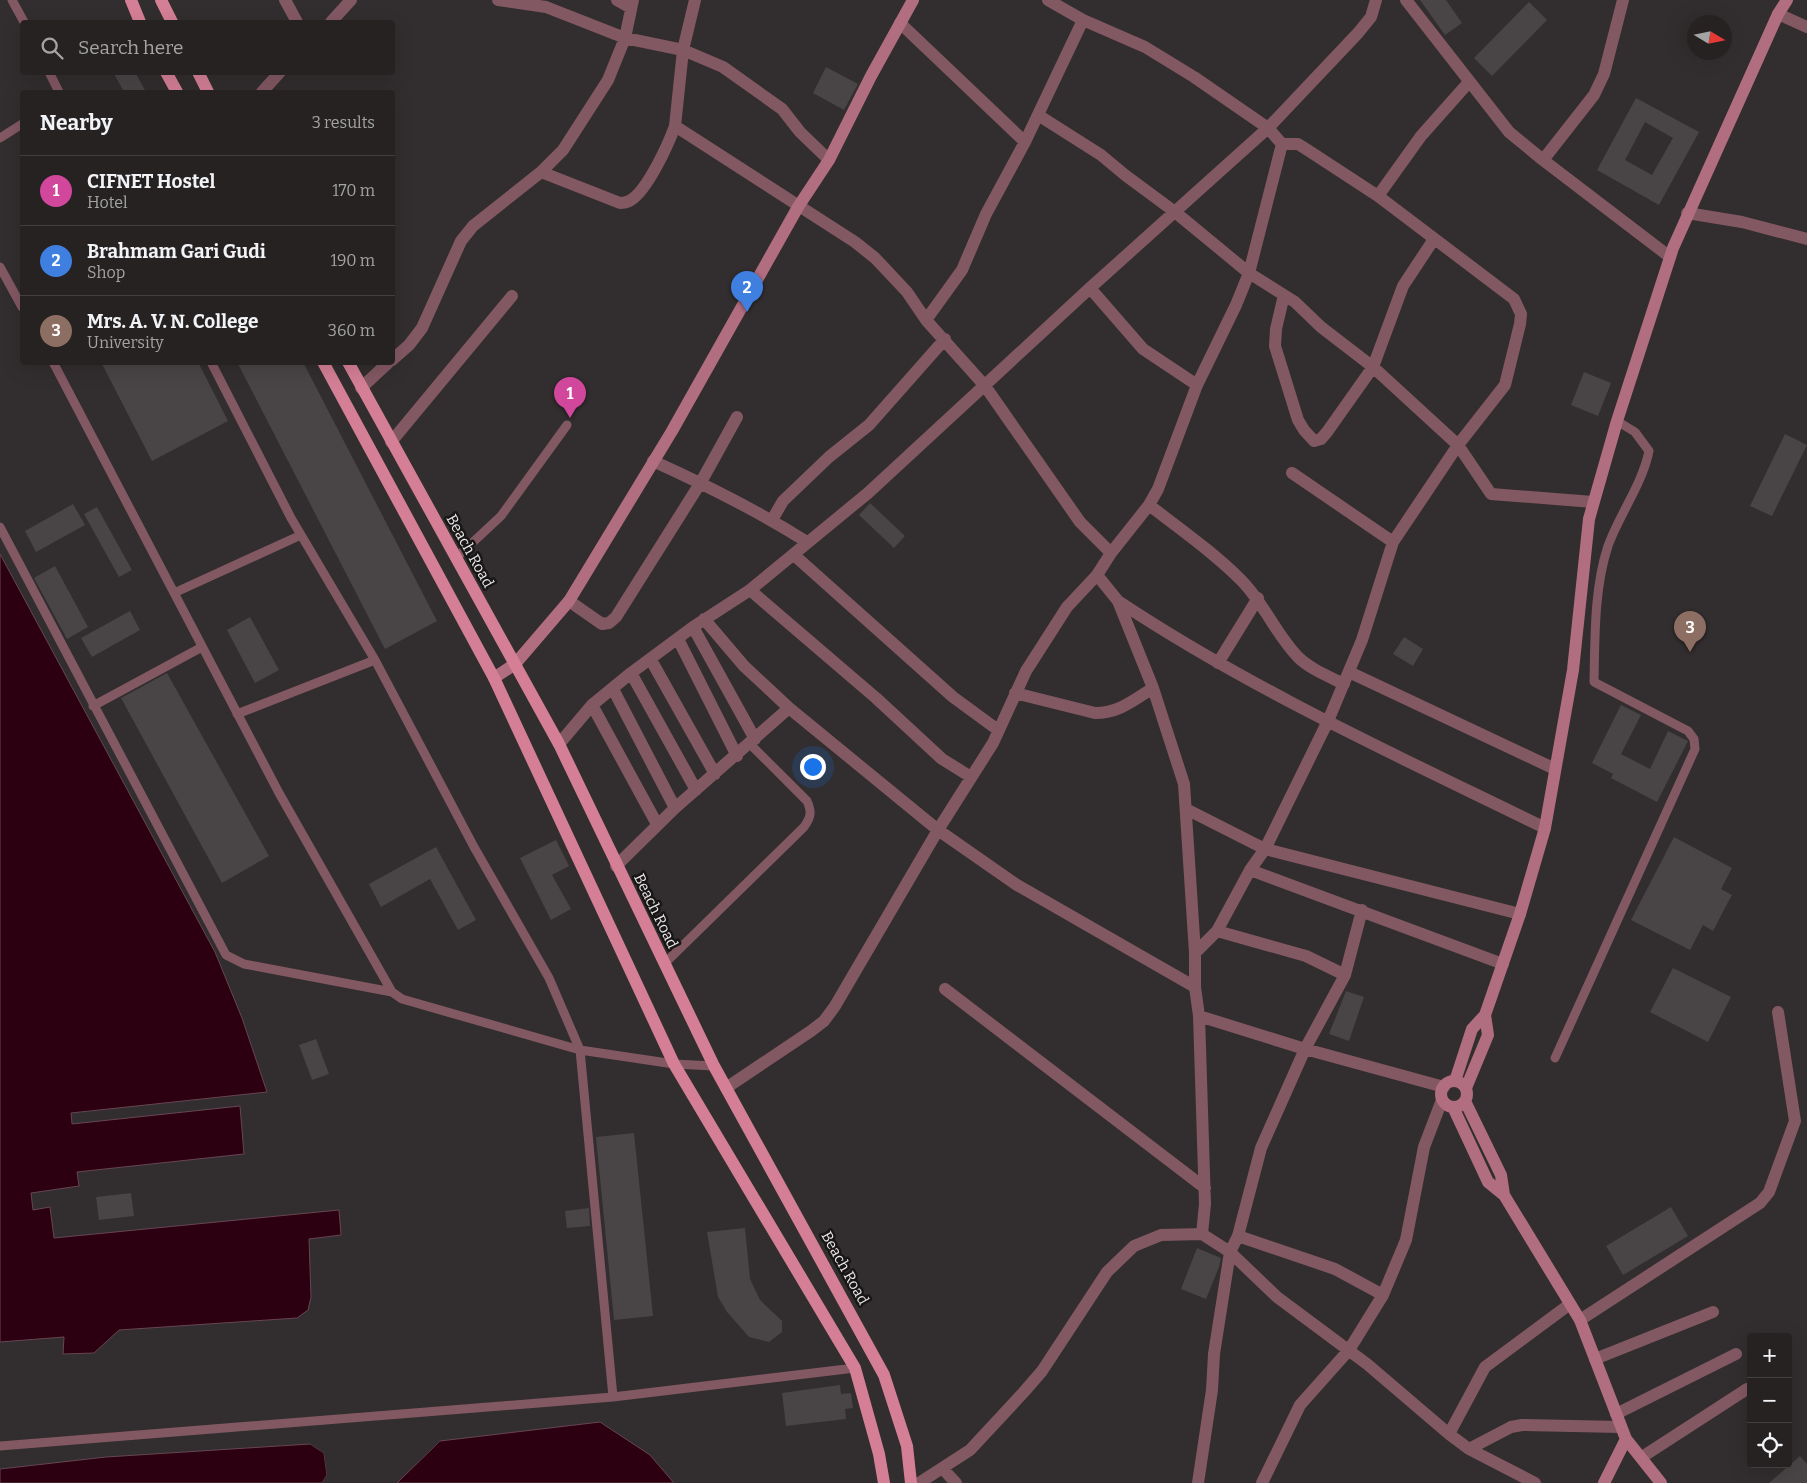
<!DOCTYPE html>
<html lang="en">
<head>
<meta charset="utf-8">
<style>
  body { margin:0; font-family:Bitter,serif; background:#2e2a2a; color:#f1f3f6 }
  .controls { position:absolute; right:15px; bottom:15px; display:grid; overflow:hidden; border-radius:5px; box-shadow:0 5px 20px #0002 }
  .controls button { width:45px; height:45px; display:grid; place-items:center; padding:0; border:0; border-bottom:1px solid #423f40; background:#262222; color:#f1f3f6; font:25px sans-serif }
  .compass { position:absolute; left:1687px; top:15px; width:45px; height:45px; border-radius:50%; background:#262222; box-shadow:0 5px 20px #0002; rotate:100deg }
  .you { position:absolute; left:812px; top:766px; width:18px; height:18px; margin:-12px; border:4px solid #fff; border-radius:50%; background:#1a73e8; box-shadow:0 0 0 8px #1a73e833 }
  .badge { display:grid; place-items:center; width:32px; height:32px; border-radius:50%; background:#bca0f2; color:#fff; font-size:16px; font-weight:700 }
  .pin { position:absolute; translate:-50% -41px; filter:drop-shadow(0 1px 2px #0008) }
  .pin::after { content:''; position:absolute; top:26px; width:18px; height:15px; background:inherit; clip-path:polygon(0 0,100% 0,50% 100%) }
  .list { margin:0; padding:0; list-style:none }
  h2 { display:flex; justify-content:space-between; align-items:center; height:65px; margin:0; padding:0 20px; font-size:21px }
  h2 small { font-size:16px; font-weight:400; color:#a4a4a5 }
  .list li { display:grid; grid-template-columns:32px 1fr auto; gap:15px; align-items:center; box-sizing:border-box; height:70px; padding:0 20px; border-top:1px solid #423f40 }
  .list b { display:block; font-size:19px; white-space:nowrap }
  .list p { margin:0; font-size:16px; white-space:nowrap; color:#a4a4a5 }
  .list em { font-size:16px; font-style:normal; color:#a4a4a5 }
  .icon { flex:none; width:28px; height:28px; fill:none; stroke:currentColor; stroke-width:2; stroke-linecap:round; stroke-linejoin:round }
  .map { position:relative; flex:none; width:1807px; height:1483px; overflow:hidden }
  .search { position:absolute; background:#262222; box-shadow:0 5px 20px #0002; left:20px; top:20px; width:375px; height:55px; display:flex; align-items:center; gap:12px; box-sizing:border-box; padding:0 18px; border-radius:5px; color:#a4a4a5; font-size:19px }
  .panel { position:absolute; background:#262222; box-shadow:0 5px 20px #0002; left:20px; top:90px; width:375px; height:275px; border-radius:5px }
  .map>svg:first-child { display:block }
  .water { fill:#2d0011; stroke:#664652 }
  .pier { fill:#322d2e }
  .building { fill:#494445; fill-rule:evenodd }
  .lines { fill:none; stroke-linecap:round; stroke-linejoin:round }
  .lane { stroke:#825863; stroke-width:9 }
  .street { stroke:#825863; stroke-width:12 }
  .secondary { stroke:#b16e80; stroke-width:12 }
  .primary { stroke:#d47f96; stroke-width:12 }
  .labels { text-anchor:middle; stroke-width:5; stroke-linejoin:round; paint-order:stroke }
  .street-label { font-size:15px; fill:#ece9e9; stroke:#181616 }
</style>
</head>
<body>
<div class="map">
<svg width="1807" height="1483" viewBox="0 0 1807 1483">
  <rect width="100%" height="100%" fill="#322d2e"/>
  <path class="water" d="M0,554l215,398 27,66 25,74 -196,21 1,11 168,-18 4,48 -167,18 2,14 -48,7 2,17 17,-3 4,31 285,-28 2,25 -32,4 2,58 -3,13 -11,8 -178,12 -25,23 -31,1 1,-17 -64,5z
    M600,1422l50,33 24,28h-277l43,-42z
    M310,1444l14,9 3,22 -5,8h-322v-14l106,-12z"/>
  <path class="pier" d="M437,1441h3l-45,42 9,-11z
    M314,1443l12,10 4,22 -5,8h-3l5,-8 -3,-22 -14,-9z"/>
  <path class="building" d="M1420,0h26l16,23 -17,12z
    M1529,2l18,18 -55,56 -18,-18z
    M826,67l32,17 -14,26 -31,-17z
    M113,72h22l11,20h-22z
    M1636,98l63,34 -40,73 -62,-35zM1645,122l28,16 -21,37 -27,-15z
    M101,362h97l30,59 -76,40z
    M237,362h66l134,259 -52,28z
    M1584,372l27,11 -13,33 -27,-11z
    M1785,434l22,11 -35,71 -22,-10z
    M870,503l35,33 -11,12 -35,-33z
    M73,504l12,21 -49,27 -11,-21z
    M97,507l35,63 -13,7 -35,-63z
    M55,566l33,61 -21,12 -33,-61z
    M130,611l10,19 -48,27 -11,-19z
    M250,617l29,53 -24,13 -28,-53z
    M1404,637l19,12 -10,17 -20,-12z
    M167,673l102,183 -47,27 -101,-185z
    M1621,705l20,10 -20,39 29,15 18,-38 20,10 -31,61 -46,-24 2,-4 -21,-11z
    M1674,837l58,31 -11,21 11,6 -6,11 -13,25 -10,-6 -13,25 -59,-30z
    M556,840l13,26 -17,9 19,34 -20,11 -31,-62z
    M436,847l40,73 -18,10 -28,-51 -49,28 -12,-23z
    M1673,968l58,29 -23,45 -58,-30z
    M1346,991l18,6 -15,44 -20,-7z
    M316,1039l13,35 -17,6 -13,-35z
    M634,1133l19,183 -39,4 -18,-183z
    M131,1193l3,23 -35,4 -3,-23z
    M1671,1207l17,29 -65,39 -17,-29z
    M589,1208l1,18 -23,2 -2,-17z
    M745,1228l5,51 10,21 22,21v11l-13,10 -20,-5 -22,-25 -9,-15 -11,-65z
    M1197,1248l24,10 -2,9 -13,32 -25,-10z
    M840,1385l1,9 10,-1 2,15 -8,1 1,10 -60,7 -4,-33z
    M1800,1456l7,8v19h-38z"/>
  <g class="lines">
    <path class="lane" d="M12,0l12,22
      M49,72l10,20
      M0,138l22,-14
      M0,267l22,40
      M53,362l226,431 113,199 10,7 178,51 94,14 40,2
      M211,362l80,156 84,142 99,187 75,131 31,72 33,347
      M0,527l226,428 18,9 148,28
      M456,558l45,-42 66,-91
      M174,593l127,-58
      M93,706l109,-59
      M237,714l138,-54
      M664,964l140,-137c7,-10 8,-15 3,-26l-57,-57
      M1555,1058l140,-309 -1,-10 -6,-8 -94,-49c1,-44 0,-94 14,-136 12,-33 34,-61 41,-95l-14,-19 -18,-11
      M0,1446l613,-49 242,-29"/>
    <path class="street" d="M285,0l12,22
      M498,0l48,7 79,31 58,12 40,17 59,42 18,23 29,28
      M617,0l14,8
      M695,0l-12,50 -8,76 180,116 20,16 32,34 19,28 59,66 95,136 31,31 38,-48 9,-16 39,-104 39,-80 13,-32 33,-129 -14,-16 90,-95 13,-16 5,-17
      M1406,0l103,132 34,28 51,-65 10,-21 19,-74
      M1778,14l29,13
      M331,22l20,-22
      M900,23l125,119
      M262,92l18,-20
      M1038,115l63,40 24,20 50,37 74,61 46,29 26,25 52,40 30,-81 31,-47
      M1543,160l127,97
      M541,172l79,31c4,0 8,-1 11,-3 17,-11 37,-55 44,-74
      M1378,196l43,-60 48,-54
      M1687,213l55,9 65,17
      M1090,288l53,61 54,36
      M1284,295l-8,34 -1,17 23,74 6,10 10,11 7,-2 6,-7 46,-65 85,78 33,49 102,8
      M926,320l36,-50 24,-56 39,-72 58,-122
      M392,360l17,-15 13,-17 39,-87 12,-15 68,-54 22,-22 45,-70 17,-42 8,-38
      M361,388l28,-26
      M391,442l121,-146
      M653,461c53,24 105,50 154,81
      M1292,473l101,69
      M1149,505c31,24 64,47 92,75 23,23 34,53 57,77 12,12 30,19 46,27
      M772,520l11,-19 46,-44 40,-32 76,-86
      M794,555l159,142 45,33
      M1097,575l21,26 35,87 31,96 11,169v34
      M750,590l126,108 66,61 29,18
      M569,601l33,23 7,-1 7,-6 85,-135 36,-65
      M1118,601c134,89 282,156 427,227
      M704,619l40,47 45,42 149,122 79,55 178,102 4,29 6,188 -3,30 -41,1 -27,11 -27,26 -65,99 -19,22 -53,57 -51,33
      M693,627l62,112
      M678,639l59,117
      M651,660l64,114
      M1218,663l40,-65
      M1349,672l206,97
      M631,673l65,117
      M613,689l62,119
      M1015,693l80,20c24,0 39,-13 58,-25
      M592,705l65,119
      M559,744l33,-39 39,-32 62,-46 57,-37 118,-97 222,-205 178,-160 -74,-51 -49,-30 -62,-27 -35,-20
      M1188,810l77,39 255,65
      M616,866l59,-58 114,-100
      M1250,870l253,94
      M1217,931l89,25 39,19 -40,74 139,38
      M1195,953l22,-22 33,-61 15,-21 63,-128 34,-81 31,-98 65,-97 47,-60 15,-61 1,-10 -7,-15 -136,-103 -72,-47 -8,-5h-16
      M1345,975l17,-65
      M945,989l260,199
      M1199,1016l106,33 -44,99 -23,88 -8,16 47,45 90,67 82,70 20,15 66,34
      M726,1088l85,-57 13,-10 11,-15 103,-176 55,-87 33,-72 41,-64 30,-32 14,-22
      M1238,1236l97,33 48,26
      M1580,1320l180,-117 9,-11 26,-71 -17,-109
      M1595,1359l118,-47
      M1616,1414l120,-60
      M1449,1434l36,-67 85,-63
      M1469,1449l42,-22 11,-2 99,2
      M1642,1457l105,-68
      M943,1469l13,14
      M1198,1483l14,-93 2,-36 16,-102 -28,-18
      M1262,1483l38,-78 49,-55 34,-55 23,-55 18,-93 18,-47"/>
    <path class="secondary" d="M494,678l21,-14 54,-63 103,-170 126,-224 31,-47 42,-84 42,-76
      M1455,1081l17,-52 13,-14 35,-101 25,-86 28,-158 16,-151 28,-98 56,-173 105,-234 9,-14
      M1441 1094a13 13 0 1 1 26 0a13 13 0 1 1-26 0Z
      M1466,1088l22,-53 -3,-20
      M1465,1101l36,74 3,20
      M1453,1107l35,75 16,13 76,125 46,119 35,44
      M1604,1483l22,-44"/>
    <path class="primary" d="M131,0l9,22
      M161,0l11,22
      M166,72l11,20
      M198,72l10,20
      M323,362l171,316 180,386 181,304 24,86 5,29
      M348,362l211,382 155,322 170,309 23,71 4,37"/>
  </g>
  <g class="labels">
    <g class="street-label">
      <text transform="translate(470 551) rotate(61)" y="5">Beach Road</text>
      <text transform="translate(656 911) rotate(64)" y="5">Beach Road</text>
      <text transform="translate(845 1268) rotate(61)" y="5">Beach Road</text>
    </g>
  </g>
</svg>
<div class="controls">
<button>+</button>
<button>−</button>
<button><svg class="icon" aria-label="locate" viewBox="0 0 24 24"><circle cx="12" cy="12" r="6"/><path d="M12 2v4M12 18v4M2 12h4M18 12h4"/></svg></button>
</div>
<svg class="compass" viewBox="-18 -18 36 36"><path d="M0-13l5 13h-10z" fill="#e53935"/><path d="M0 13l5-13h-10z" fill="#a4a4a5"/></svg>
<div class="you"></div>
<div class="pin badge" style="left:570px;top:418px;background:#d1479c">1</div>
<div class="pin badge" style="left:747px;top:312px;background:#3f7fe0">2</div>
<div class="pin badge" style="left:1690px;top:652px;background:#8d6e63">3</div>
<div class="search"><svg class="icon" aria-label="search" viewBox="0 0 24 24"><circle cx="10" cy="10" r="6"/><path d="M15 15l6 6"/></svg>Search here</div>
<section class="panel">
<h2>Nearby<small>3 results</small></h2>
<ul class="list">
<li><span class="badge" style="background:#d1479c">1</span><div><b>CIFNET Hostel</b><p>Hotel</p></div><em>170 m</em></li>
<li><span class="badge" style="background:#3f7fe0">2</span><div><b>Brahmam Gari Gudi</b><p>Shop</p></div><em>190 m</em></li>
<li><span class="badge" style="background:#8d6e63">3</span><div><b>Mrs. A. V. N. College</b><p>University</p></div><em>360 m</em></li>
</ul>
</section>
</div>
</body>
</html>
